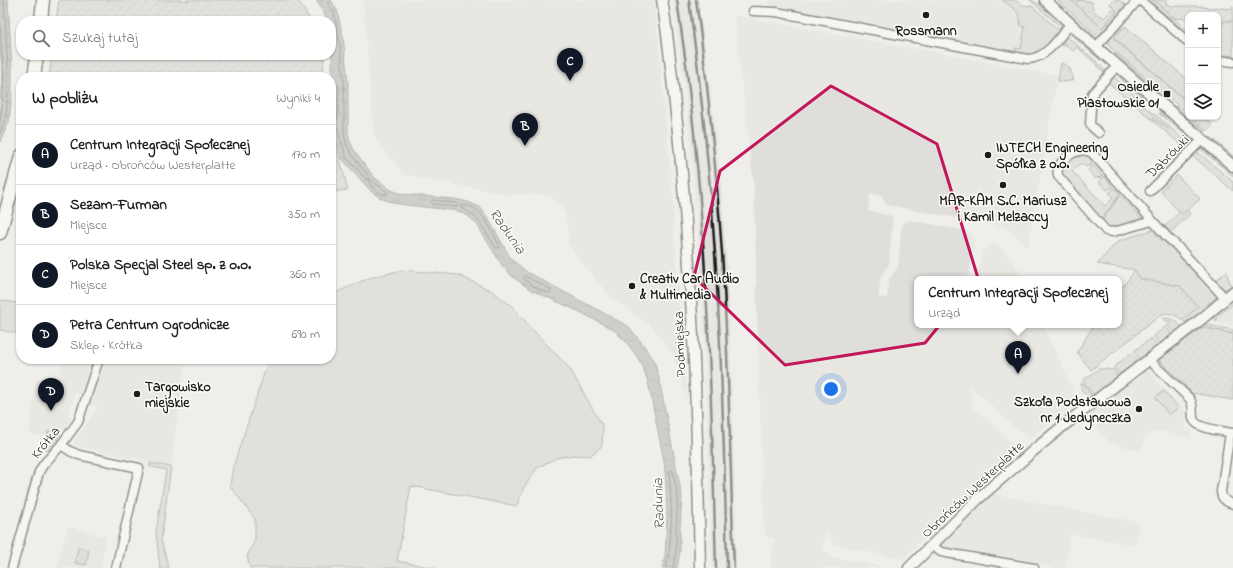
<!DOCTYPE html>
<html lang="pl">
<head>
<meta charset="utf-8">
<style>
  body { margin:0; font-family:"Indie Flower",sans-serif; background:#f2f2f2; color:#202124 }
  .controls { position:absolute; right:12px; top:12px; display:grid; overflow:hidden; border-radius:8px; box-shadow:0 1px 3px #0004 }
  .controls button { width:36px; height:36px; display:grid; place-items:center; padding:0; border:0; border-bottom:1px solid #e0e0e0; background:#fff; color:#202124; font:20px sans-serif }
  .you { position:absolute; left:831px; top:389px; width:14px; height:14px; margin:-10px; border:3px solid #fff; border-radius:50%; background:#1a73e8; box-shadow:0 0 0 6px #1a73e833 }
  .badge { display:grid; place-items:center; width:26px; height:26px; border-radius:50%; background:#111827; color:#fff; font-size:13px; font-weight:700 }
  .pin { position:absolute; translate:-50% -33px; filter:drop-shadow(0 1px 2px #0008) }
  .pin::after { content:''; position:absolute; top:21px; width:14px; height:12px; background:inherit; clip-path:polygon(0 0,100% 0,50% 100%) }
  .popup { position:absolute; left:914px; top:276px; width:208px; height:52px; box-sizing:border-box; display:grid; place-content:center; border-radius:8px; background:#fff; filter:drop-shadow(0 1px 3px #0005); font-size:13px; white-space:nowrap; color:#757577 }
  .popup b { font-size:15px; color:#202124 }
  .popup::after { content:''; position:absolute; left:50%; top:100%; margin-left:-8px; border:8px solid transparent; border-top-color:#fff }
  .list { margin:0; padding:0; list-style:none }
  h2 { display:flex; justify-content:space-between; align-items:center; height:52px; margin:0; padding:0 16px; font-size:17px }
  h2 small { font-size:13px; font-weight:400; color:#757577 }
  .list li { display:grid; grid-template-columns:26px 1fr auto; gap:12px; align-items:center; box-sizing:border-box; height:60px; padding:0 16px; border-top:1px solid #e0e0e0 }
  .list b { display:block; font-size:15px; white-space:nowrap }
  .list p { margin:0; font-size:13px; white-space:nowrap; color:#757577 }
  .list em { font-size:13px; font-style:normal; color:#757577 }
  .icon { flex:none; width:22px; height:22px; fill:none; stroke:currentColor; stroke-width:2; stroke-linecap:round; stroke-linejoin:round }
  .map { position:relative; flex:none; width:1233px; height:568px; overflow:hidden }
  .search { position:absolute; background:#fff; box-shadow:0 1px 3px #0004; left:16px; top:16px; width:320px; height:44px; display:flex; align-items:center; gap:10px; box-sizing:border-box; padding:0 14px; border-radius:16px; color:#757577; font-size:15px }
  .panel { position:absolute; background:#fff; box-shadow:0 1px 3px #0004; left:16px; top:72px; width:320px; height:292px; border-radius:16px }
  .map>svg:first-child { display:block }
  .built { fill:#e0deda }
  .grass { fill:#d0cfcc; stroke:#767674 }
  .park { fill:url(#park-dots); stroke:#767674 }
  .garden { fill:url(#garden-furrows); stroke:#767674 }
  .water { fill:url(#water-ripples); stroke:#706f6d }
  .lines { fill:none; stroke-linecap:round; stroke-linejoin:round }
  .shore { stroke:#545452; stroke-width:1 }
  .minor-casing { stroke:#1c1c1c; stroke-width:11 }
  .tertiary-casing { stroke:#1c1c1c; stroke-width:13 }
  .primary-casing { stroke:#1c1c1c; stroke-width:15 }
  .minor { stroke:#fdfcf7; stroke-width:8 }
  .tertiary { stroke:#fdfcf7; stroke-width:10 }
  .primary { stroke:#fdfcf7; stroke-width:12 }
  .rail { stroke:#1c1c1c; stroke-width:2.5 }
  .marked { fill:none; stroke:#c2185b; stroke-width:3; stroke-linejoin:round }
  .poi-dot { fill:#1c1c1c; stroke:#fdfcf7; stroke-width:1.5 }
  .labels { text-anchor:middle; stroke-width:3; stroke-linejoin:round; paint-order:stroke }
  .poi-label { font-size:14px; font-weight:bold; fill:#1c1c1c; stroke:#fdfcf7; text-anchor:start }
  .street-label { font-size:14px; fill:#1c1c1c; stroke:#fdfcf7 }
  .water-label { font-size:15px; font-style:italic; fill:#5b5b59; stroke:#fdfcf7 }
</style>
</head>
<body>
<div class="map">
<svg width="1233" height="568" viewBox="0 0 1233 568">
  <defs>
    <pattern id="park-dots" width="8" height="8" patternUnits="userSpaceOnUse"><rect width="8" height="8" fill="#d0cfcc"/><path d="M2 2h.1M6 6h.1" fill="none" stroke="#b2b1af" stroke-width="1.8" stroke-linecap="round"/></pattern>
    <pattern id="garden-furrows" width="10" height="10" patternUnits="userSpaceOnUse"><rect width="10" height="10" fill="#d0cfcc"/><path d="M-1 1l2-2M0 10L10 0M9 11l2-2" fill="none" stroke="#b2b1af"/></pattern>
    <pattern id="water-ripples" width="26" height="14" patternUnits="userSpaceOnUse"><rect width="26" height="14" fill="#a8a7a3"/><path d="M2 4q2-2 4 0t4 0M15 11q2-2 4 0t4 0" fill="none" stroke="#888784"/></pattern>
  </defs>
  <rect width="100%" height="100%" fill="#f0eeea"/>
  <filter id="ink" filterUnits="userSpaceOnUse"><feTurbulence type="fractalNoise" baseFrequency=".025" numOctaves="2"/><feDisplacementMap in="SourceGraphic" scale="8" xChannelSelector="R" yChannelSelector="G"/><feConvolveMatrix kernelMatrix="1 2 1 2 8 2 1 2 1" color-interpolation-filters="sRGB"/></filter>
  <g filter="url(#ink)">
    <path class="built" d="M363,0h291l19,193 1,36 13,171 -9,-32 -10,-20 -19,-24 -37,-25 -32,-38 -12,-17 -2,-28 -5,-11 -12,-10h-40l-105,-20 -29,-36 -2,-12z
      M673,0h26l12,92 7,60 8,101 5,105 6,210h-25l-7,-208 -5,-104 -13,-148z
      M768,0h241l33,28 -14,28 -260,-49z
      M734,15l324,60 -30,172 -23,-20 -118,-22 -6,-10 -11,-1 -2,17 25,5 -4,48 -8,12 -3,21 9,1 2,-19 9,-12 3,-37 3,-7 6,-3 58,11 4,4 2,5v7l-5,27 -7,5h-45v46h126l30,64 -2,17 -43,34 -58,-54 3,24 6,1 38,36 -85,82 -28,30 -70,-14 -8,-12 -3,15 9,9 49,9 1,2h-112l4,-29 -9,-2 -6,-144 -5,-205z
      M992,244l9,2 14,17 7,16h-45l5,-29z
      M1233,304v21l-16,-4 -1,-4z
      M62,359h30l-11,36 -5,-2 -2,4 -6,18 4,3 -4,6 -7,9 -13,-2 -1,6 -18,-3 7,-54 21,7z
      M105,359h81l-15,108 -99,-22 25,-36v-2l-7,-1z
      M1144,371h5l6,6 2,5 30,30 -3,17 8,2 -2,7 -33,-8 -12,8 -4,13 -13,-3 -20,-6 -21,-29z
      M993,494l146,28 -4,23 -64,-11 -7,34h-9l-116,-21z
      M67,527l40,10 -7,31h-43z"/>
    <path class="grass" d="M1002,0h13l7,5 10,1 28,25c-11,12 -18,26 -35,24 -5,-1 -8,-1 -10,-7l6,1 4,-22 -5,-2c2,-13 -8,-18 -18,-25z
      M1030,0h2l26,19 3,4v4z
      M1049,0h5l43,38h-3l-3,-2z
      M1057,0h14l31,28 13,-15 2,2 -18,20h-2z
      M1114,0h5l6,5 -7,8 -2,-1 1,-1 -7,-7z
      M1152,0h2l34,31v3l-36,-31z
      M1223,21h10v35l-15,-2v-2h3z
      M1121,27l1,2 -8,10 74,64v11l-20,-17 1,-2 -4,-3 -2,1 -55,-48v-3z
      M1070,34l6,2 26,22 -2,2z
      M1066,36l30,25 11,12 -2,1 -9,-10 -19,-17 -4,4 -9,-8 -1,3 -4,-3z
      M1113,53h2l40,35 -15,-9 -28,-25z
      M1115,73c9,0 20,16 26,23l-3,-1 -2,-2z
      M1112,78h3l22,20 4,6 11,9 5,3 12,10 -1,1 -15,-10 -2,2 -42,-36 -6,7 -1,-1 6,-9 1,2z
      M1175,106h1l30,26 -5,1 -13,-12z
      M1159,112c10,6 32,18 34,30l-30,-26 -3,-1z
      M1191,117h13l9,8 -6,6z
      M1153,119l15,10 2,-2 19,18 -3,4 -34,-29z
      M1211,137l22,19v5l-23,-20z
      M1201,149h6l26,23v4z
      M1087,153l8,8 -6,5h-1l-2,1 -5,-4 -9,8 33,35 8,-8 -4,-5 3,-2v-1l2,-2 6,6 -20,27 -37,-42 -3,-11 9,-11z
      M1196,153h3l34,29v9l-40,-35z
      M1093,165l9,10 -3,3 -1,-1 -2,2 -8,-9z
      M1177,175l23,24 -18,16 -20,-22v-3z
      M1104,176l9,11 -6,3 -8,-8z
      M1120,195l22,24 -1,1 -32,10 -8,-8z
      M1152,230l10,11 3,-2 51,56 1,2 -2,1 -1,3 -3,1 -1,1h-2l-4,4 -1,2h-1c-2,5 -10,12 -16,12l-1,2 -3,-3 16,-13 -18,-21 -40,-7 -5,-9 -38,-6 21,-23z
      M1176,239l43,47 1,-1 -4,-5 11,-9v3l4,12h-1l-2,3h-7z
      M402,270l56,5 34,16 21,16 17,20 40,42 33,58 -1,19 -12,10 -16,-1 -18,3 -19,10 -14,21 -6,17 -106,-20 -14,75 38,7h-185l-3,-12 8,-15v-22l-25,-33 3,-19 36,-108h62v-64l38,-17z
      M1233,299v5l-17,13 1,4 -2,-1 -3,-4z
      M0,300l21,4v30l-21,-4z
      M1164,318c7,0 15,3 17,10l-7,5 -6,-8 3,-3 -8,-2v-1z
      M1203,324l30,6v4l-30,-7 -44,33z
      M1166,326l6,9 -13,9 -5,-8z
      M1151,338l7,8 -19,13 -5,-8z
      M1131,353l7,8 -19,13 -5,-7z
      M1099,369h9l1,1 4,-1 5,7 -25,19 -10,-15z
      M1083,383l9,13 -2,1c-6,-2 -9,-6 -9,-13z
      M1164,391l14,17 -9,7 -14,-18z
      M48,431l13,3 -8,10 -2,5h-6z
      M150,463l21,4 -10,73 8,28h-9l-4,-36 10,-62 -17,-4z"/>
    <path class="park" d="M1135,270l5,9 40,7 18,21 -16,13c-6,-5 -13,-8 -20,-6l-71,56 -14,-18 17,-27h25v-33z
      M1203,327l30,7v66l-41,-7 -33,-33z"/>
    <path class="garden" d="M59,0h239l13,21h-255z
      M1071,0l19,1 3,2 -2,2 3,4 -1,1 6,6 2,-1 3,3 10,-10 3,3 -15,17z
      M1154,0h12v4l3,1v1h34v1l11,1v-1l17,2 1,-2h1v14h-15v-6h-30v4l-14,-1z
      M1125,26l63,54v13l-5,5 -69,-60z
      M52,55h272l-1,22h-274z
      M1061,63c9,1 10,9 13,17l-9,2 -7,-1z
      M331,125l17,65 -17,2z
      M1187,210l3,4 -19,18 -6,-6 15,-14 3,2z
      M78,547l11,3 -3,15 -11,-2z"/>
    <path class="water" d="M0,0h8l4,68v25l-3,29 -9,20v-38l2,-33 -2,-24z
      M316,0h15l6,10 6,27 5,45v50l2,9 4,9 20,27 17,13 11,4 53,5 13,3 12,5 8,11 23,41 16,13 101,54 14,17 12,17 5,18 23,119 -2,31v23l-3,17h-15l3,-12 2,-41 -1,-31 -2,-23 -16,-79 -5,-15 -7,-12 -9,-12 -13,-13 -36,-19 -47,-21 -18,-13 -10,-10 -27,-44 -8,-7 -10,-5 -60,-7 -18,-6 -9,-7 -29,-32 -8,-26 -3,-15 2,-16 -2,-81h-5l-1,-6z"/>
    <g class="lines">
      <path class="shore" d="M328,0v3l6,9 5,26 5,44v51l2,10 4,9 19,25v3l-3,-1 -20,-22 -9,-30 -3,-3h-3
        M0,28l4,52 -2,29 -2,12
        M331,86l6,-2 2,3 -1,31 -1,2 -6,-1
        M0,133l6,-16 2,-25v-24l-4,-68
        M370,179l17,13v3c-8,1 -14,-7 -18,-13z
        M433,200l21,3h3l1,2 -2,2 -23,-3 -2,-2z
        M462,205c5,0 11,2 15,5 9,7 17,26 23,36l-1,2h-3l-17,-27 -9,-8 -9,-5v-2z
        M525,276l25,13 1,3 -3,1 -15,-7 -9,-7v-2z
        M666,568c7,-31 6,-65 3,-96l2,-2 2,1 5,26 -2,31v23l-3,17"/>
      <g class="minor-casing">
        <path id="minor" d="M1140,0l48,42
          M753,11l23,1 252,47c18,0 32,-22 42,-35
          M1096,47l42,-47
          M1218,60l15,2
          M1099,133l-8,-7 -1,-3 2,-29 25,-28
          M1150,191l52,-51
          M1152,221l-39,11 -7,-1 -48,-55c-4,-14 20,-32 34,-23l76,85 7,6 50,54
          M1149,360l41,39c4,6 2,13 3,19 2,11 30,13 40,15
          M1230,433l-9,58c0,8 5,11 12,13
          M61,445l9,6 9,4 60,13 -23,100
          M931,545l10,7 93,16
          M12,568l27,-96 4,-7 18,-20 17,-23 21,-63"/>
      </g>
      <g class="tertiary-casing">
        <path id="tertiary" d="M662,0c5,29 8,58 11,87 19,160 24,320 27,481
          M1045,0l43,40 145,126
          M909,568l70,-70 54,-47 30,-25 141,-109 29,-25"/>
      </g>
      <g class="primary-casing">
        <path id="primary" d="M41,21l2,-21
          M34,77l3,-22
          M0,233l21,-77"/>
      </g>
      <use href="#minor" class="minor"/>
      <use href="#tertiary" class="tertiary"/>
      <use href="#primary" class="primary"/>
      <path class="rail" d="M677,0c13,85 22,171 27,256 7,104 9,208 12,312
        M689,0c14,101 24,203 29,305 5,87 7,175 9,263
        M696,0c12,84 20,168 26,253 7,105 8,210 12,315"/>
    </g>
  </g>
  <path d="M0 0H1233V568H0ZM831,86l106,58 41,134 -53,65 -140,22 -91,-88 26,-106z" fill="#f0eeea" fill-opacity=".55" fill-rule="evenodd"/>
  <path class="marked" d="M831,86l106,58 41,134 -53,65 -140,22 -91,-88 26,-106z"/>
  <g class="poi-dot">
    <circle cx="926" cy="15" r="4"/>
    <rect x="1163" y="90" width="8" height="8" rx="2"/>
    <circle cx="988" cy="155" r="4"/>
    <circle cx="1003" cy="185" r="4"/>
    <circle cx="632" cy="286" r="4"/>
    <circle cx="137" cy="394" r="4"/>
    <circle cx="1139" cy="409" r="4"/>
  </g>
  <g class="labels">
    <g class="poi-label">
      <text x="926" y="35" text-anchor="middle">Rossmann</text>
      <text x="1159" y="91" text-anchor="end">Osiedle<tspan x="1159" dy="16">Piastowskie 01</tspan></text>
      <text x="996" y="152">INTECH Engineering<tspan x="996" dy="16">Spółka z o.o.</tspan></text>
      <text x="1003" y="205" text-anchor="middle">MAR-KAM S.C. Mariusz<tspan x="1003" dy="16">i Kamil Melzaccy</tspan></text>
      <text x="640" y="283">Creativ Car Audio<tspan x="640" dy="16">&amp; Multimedia</tspan></text>
      <text x="145" y="391">Targowisko<tspan x="145" dy="16">miejskie</tspan></text>
      <text x="1131" y="406" text-anchor="end">Szkoła Podstawowa<tspan x="1131" dy="16">nr 1 Jedyneczka</tspan></text>
    </g>
    <g class="street-label">
      <text transform="translate(1167 156) rotate(-45)" y="5">Dąbrówki</text>
      <text transform="translate(679 344) rotate(-92)" y="5">Podmiejska</text>
      <text transform="translate(45 442) rotate(-51)" y="5">Krótka</text>
      <text transform="translate(972 489) rotate(-43)" y="5">Obrońców Westerplatte</text>
    </g>
    <g class="water-label">
      <text transform="translate(508 231) rotate(55)" y="5">Radunia</text>
      <text transform="translate(658 504) rotate(-92)" y="5">Radunia</text>
    </g>
  </g>
</svg>
<div class="controls">
<button>+</button>
<button>−</button>
<button><svg class="icon" aria-label="layers" viewBox="0 0 24 24"><path d="M12 4l9 5-9 5-9-5zM3 14l9 5 9-5"/></svg></button>
</div>
<div class="you"></div>
<div class="pin badge" style="left:1018px;top:374px">A</div>
<div class="popup"><b>Centrum Integracji Społecznej</b>Urząd</div>
<div class="pin badge" style="left:525px;top:146px">B</div>
<div class="pin badge" style="left:570px;top:81px">C</div>
<div class="pin badge" style="left:51px;top:411px">D</div>
<div class="search"><svg class="icon" aria-label="search" viewBox="0 0 24 24"><circle cx="10" cy="10" r="6"/><path d="M15 15l6 6"/></svg>Szukaj tutaj</div>
<section class="panel">
<h2>W pobliżu<small>Wyniki: 4</small></h2>
<ul class="list">
<li><span class="badge">A</span><div><b>Centrum Integracji Społecznej</b><p>Urząd · Obrońców Westerplatte</p></div><em>170 m</em></li>
<li><span class="badge">B</span><div><b>Sezam-Furman</b><p>Miejsce</p></div><em>350 m</em></li>
<li><span class="badge">C</span><div><b>Polska Specjal Steel sp. z o.o.</b><p>Miejsce</p></div><em>360 m</em></li>
<li><span class="badge">D</span><div><b>Petra Centrum Ogrodnicze</b><p>Sklep · Krótka</p></div><em>690 m</em></li>
</ul>
</section>
</div>
</body>
</html>
